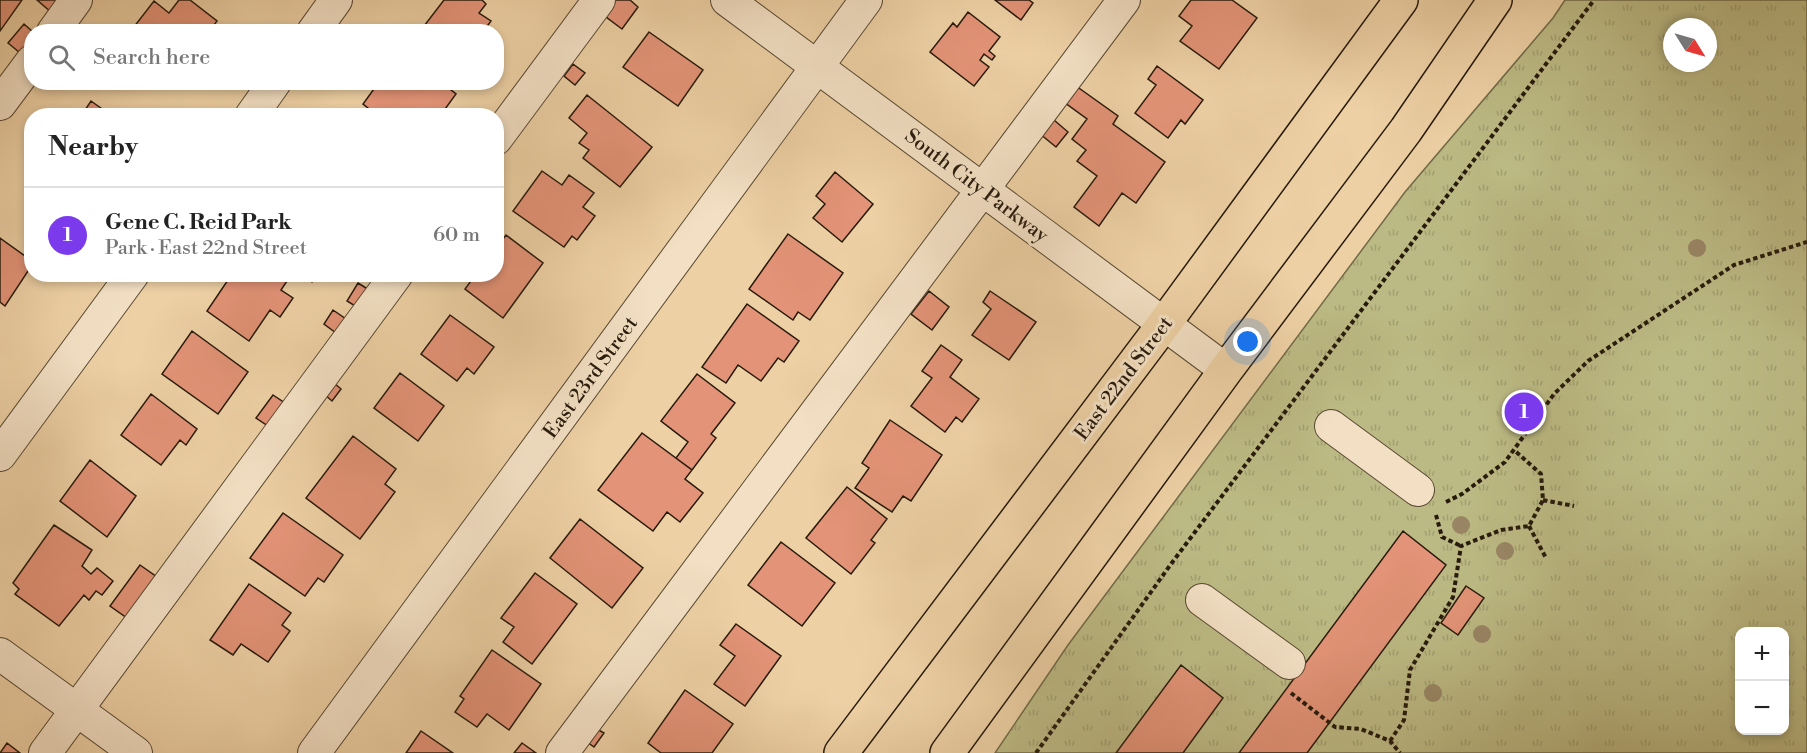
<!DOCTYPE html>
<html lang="en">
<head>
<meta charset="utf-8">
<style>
  body { margin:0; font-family:"Libre Bodoni",serif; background:#f6f6f6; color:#222 }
  .controls { position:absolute; right:18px; bottom:18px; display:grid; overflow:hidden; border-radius:12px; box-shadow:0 3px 9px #0003 }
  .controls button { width:54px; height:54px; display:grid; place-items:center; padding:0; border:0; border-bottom:2px solid #e0e0e0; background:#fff; color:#222; font:30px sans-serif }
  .compass { position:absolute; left:1663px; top:18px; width:54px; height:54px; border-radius:50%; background:#fff; box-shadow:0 3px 9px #0003; rotate:127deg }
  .you { position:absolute; left:1248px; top:342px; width:21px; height:21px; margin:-15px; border:4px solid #fff; border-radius:50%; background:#1a73e8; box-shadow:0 0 0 9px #1a73e833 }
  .badge { display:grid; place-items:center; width:39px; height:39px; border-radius:50%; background:#7c3aed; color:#fff; font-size:20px; font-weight:700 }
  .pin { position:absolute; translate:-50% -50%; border:3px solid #fff; box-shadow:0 2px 6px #0006 }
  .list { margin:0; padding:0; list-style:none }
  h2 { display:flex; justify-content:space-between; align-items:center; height:78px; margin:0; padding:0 24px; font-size:26px }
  h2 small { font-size:20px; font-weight:400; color:#767676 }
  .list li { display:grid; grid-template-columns:39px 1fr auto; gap:18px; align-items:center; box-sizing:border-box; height:96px; padding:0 24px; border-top:2px solid #e0e0e0 }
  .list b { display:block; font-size:22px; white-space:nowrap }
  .list p { margin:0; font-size:20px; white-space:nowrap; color:#767676 }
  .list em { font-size:20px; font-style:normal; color:#767676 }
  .icon { flex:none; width:33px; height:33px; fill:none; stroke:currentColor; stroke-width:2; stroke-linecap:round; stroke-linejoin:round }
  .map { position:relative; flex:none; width:1807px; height:753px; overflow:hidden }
  .search { position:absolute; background:#fff; box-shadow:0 3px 9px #0003; left:24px; top:24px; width:480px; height:66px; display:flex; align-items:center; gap:15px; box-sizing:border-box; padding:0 21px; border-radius:24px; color:#767676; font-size:22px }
  .panel { position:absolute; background:#fff; box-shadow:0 3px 9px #0003; left:24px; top:108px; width:480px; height:174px; border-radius:24px }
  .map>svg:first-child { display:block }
  .park { fill:url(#park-tufts); stroke:#726a48; stroke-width:1.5; fill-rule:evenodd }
  .building { fill:#e39377; stroke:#271a0d; stroke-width:1.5 }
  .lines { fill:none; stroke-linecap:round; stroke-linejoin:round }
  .minor-casing { stroke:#584833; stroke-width:34 }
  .major-casing { stroke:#271a0d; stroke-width:36 }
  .path { stroke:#271a0d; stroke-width:4; stroke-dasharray:4.5 3; stroke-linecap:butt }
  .minor { stroke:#f3e0c4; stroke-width:32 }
  .major { stroke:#edd0a4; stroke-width:33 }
  .tree { fill:#998665 }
  .labels { text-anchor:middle; stroke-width:6; stroke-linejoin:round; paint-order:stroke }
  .street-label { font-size:20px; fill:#271a0d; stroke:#f3e0c4 }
</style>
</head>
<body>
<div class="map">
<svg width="1807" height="753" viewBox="0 0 1807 753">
  <defs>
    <pattern id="park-tufts" width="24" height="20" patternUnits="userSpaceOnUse" patternTransform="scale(1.5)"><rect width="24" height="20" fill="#bcba84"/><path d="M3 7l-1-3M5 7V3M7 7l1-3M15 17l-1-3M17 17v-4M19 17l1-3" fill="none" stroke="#a29f71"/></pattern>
  </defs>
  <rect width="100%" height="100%" fill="#edd0a4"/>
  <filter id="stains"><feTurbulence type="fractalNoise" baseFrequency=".00333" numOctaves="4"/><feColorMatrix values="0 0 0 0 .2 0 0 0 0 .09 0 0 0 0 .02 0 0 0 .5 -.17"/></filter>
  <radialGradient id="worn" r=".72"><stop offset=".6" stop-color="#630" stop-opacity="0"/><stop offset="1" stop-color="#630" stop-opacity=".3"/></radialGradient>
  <path class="park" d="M1565,0h242v753h-812l73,-108 337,-453 148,-174zM1672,27h36v36h-36zM1740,632h44v98h-44z"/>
  <path class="building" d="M0,0h22l-22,31z
    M37,0h25l-10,13z
    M179,0h11l27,21 -8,11h-79l24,-31 15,12z
    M444,0h38l4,4 -7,9 12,8 -8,11h-60l-2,-2z
    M612,0h18l8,7 -16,22 -20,-15z
    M995,0h34l4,3 -12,17z
    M1191,0h41l25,18 -38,51 -39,-28 12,-15 -13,-10z
    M968,12l32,25 -11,14 6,5 -3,4 -8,-6 -4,6 9,7 -15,19 -44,-34 23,-29 4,4z
    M24,24l9,8h-1v17l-7,8 -17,-14z
    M649,32l54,38 -25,36 -55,-39z
    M573,64l12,9 -10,12 -11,-9z
    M1157,66l46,34 -18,24 -4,-4 -13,18 -33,-25 21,-28 -8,-6z
    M1069,81l49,35 -5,8 52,38 -29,41 -14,-10 -23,33 -25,-19 23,-31 -20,-15 9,-11 -14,-11 15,-20 -30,-22z
    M379,82h62l15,12 -16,22h-62l-15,-12z
    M587,95l65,52 -32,40 -37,-29 6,-8 -10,-7 8,-10 -18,-15z
    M91,101l21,15h-31z
    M1047,114l21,18 -12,15 -22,-18z
    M542,171l20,14 7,-10 25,18 -11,14 12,9 -18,24 -5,-4 -8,11 -51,-36z
    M835,172l38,32 -31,38 -29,-24 12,-14 -9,-8z
    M788,234l55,39 -33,47 -12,-8 -5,8 -44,-31z
    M506,235l37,28 -40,55 -38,-29 11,-15h20v-26z
    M0,238l32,23v4l-27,41 -5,-4z
    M232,274h21l5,4 3,-4h15l11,7 -6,9 12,8 -13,19 -10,-7 -21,31 -42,-30z
    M302,274h15l-5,8z
    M358,283l13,8 -11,18 -13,-8z
    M929,291l20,16 -17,23 -21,-16z
    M990,291l46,31 -27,38 -37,-25 19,-26 -8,-7z
    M747,304l52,37 -15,21 -6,-4 -17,23 -23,-16 -12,18 -24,-16z
    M333,310l13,9 -10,14 -12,-9z
    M450,315l44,32 -20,27 -7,-6 -10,13 -36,-27z
    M192,331l56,41 -30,42 -56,-40z
    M941,345l21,15 -12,17 29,22 -17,23 -6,-5 -11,15 -34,-26 21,-28 -10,-7z
    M400,373l44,33 -26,35 -44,-33z
    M697,374l38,29 -24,31 5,4 -24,32 -16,-12 12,-16 -27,-21z
    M334,383l7,6 -9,12 -8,-7z
    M151,394l46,35 -11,16 -6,-5 -19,25 -40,-30z
    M273,395l15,10 -17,23 -15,-10z
    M890,420l52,35 -31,46 -8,-5 -11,16 -37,-24 14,-20 -7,-5z
    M642,433l50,37 -7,9 18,14 -23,29 -13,-10 -14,19 -55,-41z
    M353,436l43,33 -11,15 10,8 -35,47 -54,-41z
    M90,460l46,36 -29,41 -47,-36z
    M847,487l40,32 -16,21 4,3 -24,31 -45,-36z
    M283,513l60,42 -19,27 -6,-4 -13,18 -55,-38z
    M580,519l63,49 -31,40 -62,-50z
    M54,525l38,25 -10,16 9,8 6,-6 16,13 -11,14 -6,-4 -7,9 -5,-5 -25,31 -44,-32 4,-5 -6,-6z
    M1403,531l43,34 -139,188h-68z
    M781,542l54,41 -33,43 -54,-41z
    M140,565l17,12 -30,41 -17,-12z
    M535,573l42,31 -45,60 -29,-22 11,-15 -13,-9z
    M249,584l42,29 -9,12 8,6 -22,31 -27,-18 -8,11 -23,-15z
    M1466,586l18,12 -26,37 -17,-12z
    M736,624l45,32 -36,50 -31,-22 21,-28 -15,-11z
    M492,650l49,34 -32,46 -22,-16 -10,13 -22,-15 9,-13 -4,-3z
    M1181,665l42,33 -40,55h-67z
    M685,690l48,34 -21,29h-51l-13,-10z
    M588,724l16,9 -10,14 -15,-11z
    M421,731l32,22h-47z
    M7,743l13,10h-20z
    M522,743l14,10h-22z"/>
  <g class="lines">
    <g class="minor-casing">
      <path id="minor" d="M727,0l499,370
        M53,32l23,-32
        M313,32l23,-32
        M0,104l32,-43
        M251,116l24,-34
        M496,139l103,-139
        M1331,426l87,64
        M0,455l133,-181
        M1202,600l87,63
        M0,654l136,99
        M45,753l352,-479
        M314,753l552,-753
        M562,753l562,-753"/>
    </g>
    <g class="major-casing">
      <path id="major" d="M841,753l323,-429 237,-324
        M947,753l279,-383 180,-240 89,-130"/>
    </g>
    <path class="path" d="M1543,500l31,6
      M1446,502l16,-8 43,-32 49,-68 34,-33 146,-96 73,-23
      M1436,515l6,22 19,9
      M1529,526l17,32
      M1291,693l44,34 26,2 29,12 10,12
      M1390,741l14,-21 6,-50 43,-73 8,-51 40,-16 28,-4 14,-26 -2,-26 -27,-24
      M1036,753l135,-189 423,-564"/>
    <use href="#minor" class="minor"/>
    <use href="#major" class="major"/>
  </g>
  <g class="tree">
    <circle cx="1697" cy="248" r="9"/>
    <circle cx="1461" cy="525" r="9"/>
    <circle cx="1505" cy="551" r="9"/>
    <circle cx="1482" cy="634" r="9"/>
    <circle cx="1433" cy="693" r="9"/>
  </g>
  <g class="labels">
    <g class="street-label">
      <text transform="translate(977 185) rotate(37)" y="7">South City Parkway</text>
      <text transform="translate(590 377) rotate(-54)" y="7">East 23rd Street</text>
      <text transform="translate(1123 378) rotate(-53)" y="7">East 22nd Street</text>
    </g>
  </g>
  <rect width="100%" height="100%" filter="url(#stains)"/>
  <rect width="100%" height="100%" fill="url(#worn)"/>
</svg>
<div class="controls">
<button>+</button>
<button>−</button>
</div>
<svg class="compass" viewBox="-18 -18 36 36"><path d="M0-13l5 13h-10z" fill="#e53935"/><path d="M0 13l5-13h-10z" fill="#767676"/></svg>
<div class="you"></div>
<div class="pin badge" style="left:1524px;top:412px">1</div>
<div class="search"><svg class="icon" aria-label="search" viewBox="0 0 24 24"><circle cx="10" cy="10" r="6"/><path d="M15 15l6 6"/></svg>Search here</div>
<section class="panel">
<h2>Nearby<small></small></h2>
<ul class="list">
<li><span class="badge">1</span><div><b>Gene C. Reid Park</b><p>Park · East 22nd Street</p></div><em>60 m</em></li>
</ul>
</section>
</div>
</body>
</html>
